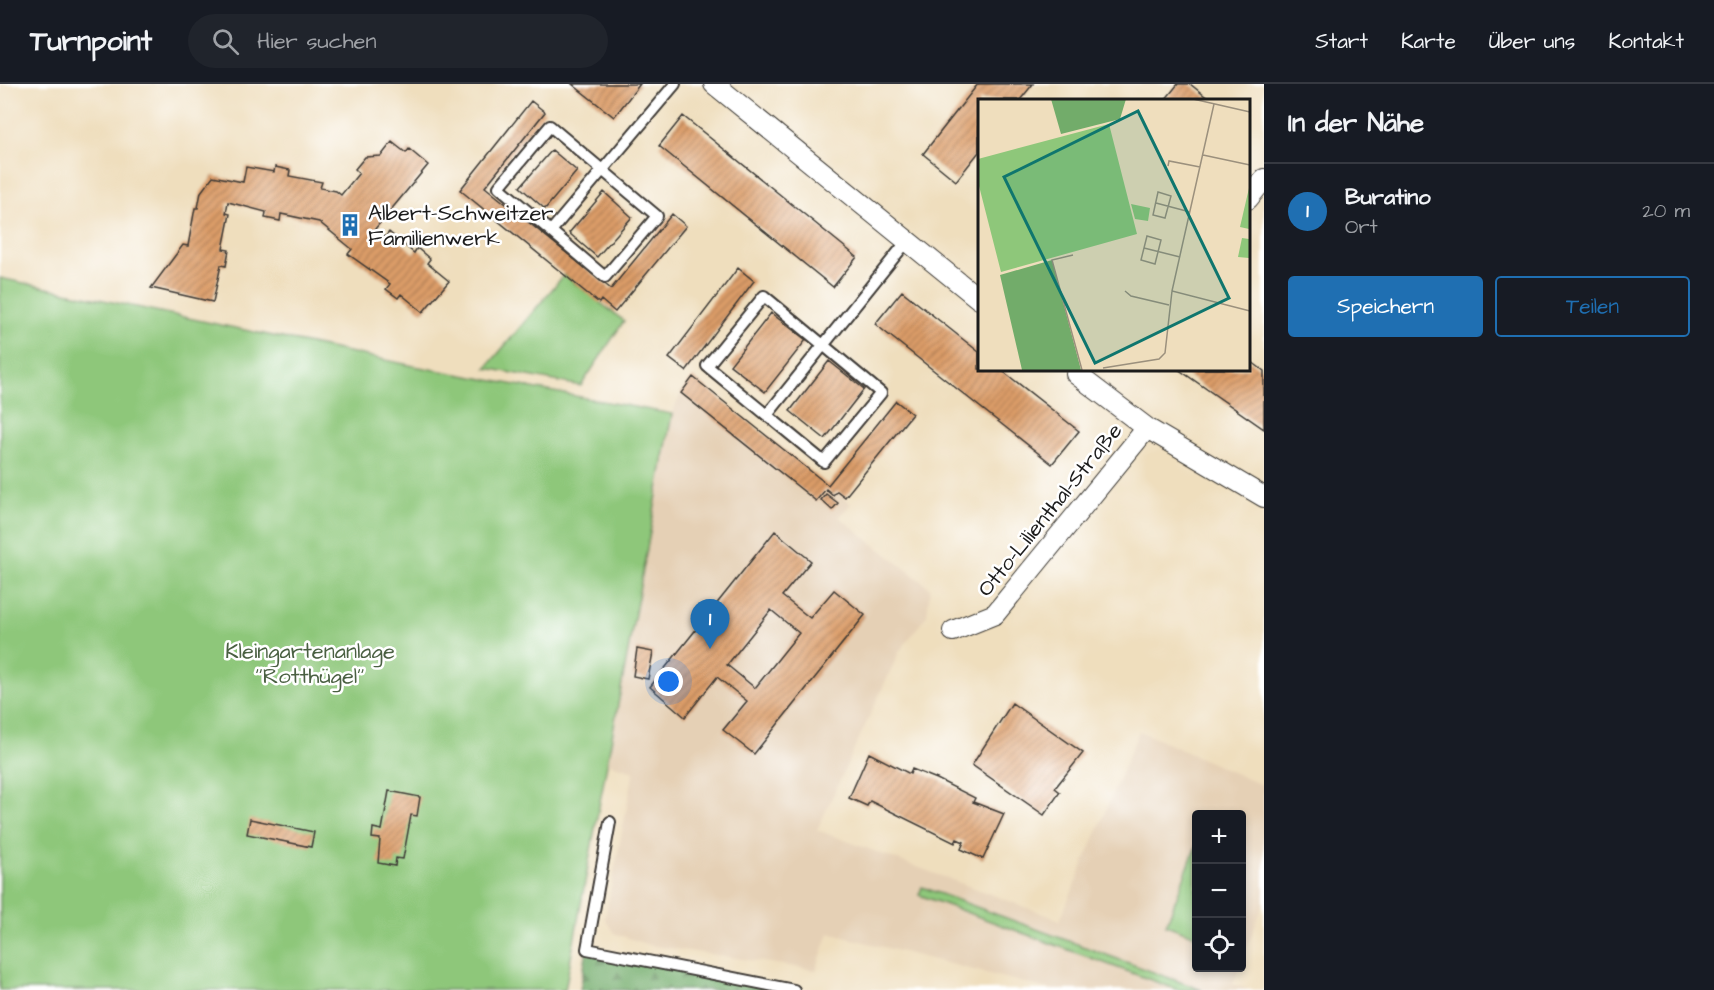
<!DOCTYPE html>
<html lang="de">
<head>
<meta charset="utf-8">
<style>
  body { margin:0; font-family:"Architects Daughter",sans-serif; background:#20242c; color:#f1f3f6 }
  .controls { position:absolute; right:18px; bottom:18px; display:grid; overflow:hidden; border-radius:6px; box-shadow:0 3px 9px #0003 }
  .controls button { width:54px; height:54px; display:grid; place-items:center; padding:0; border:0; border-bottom:2px solid #363941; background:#171b24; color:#f1f3f6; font:30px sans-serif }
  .you { position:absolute; left:669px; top:598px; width:21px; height:21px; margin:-15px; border:4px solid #fff; border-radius:50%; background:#1a73e8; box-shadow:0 0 0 9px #1a73e833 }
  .badge { display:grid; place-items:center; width:39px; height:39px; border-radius:50%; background:#1f6fb2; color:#fff; font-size:20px; font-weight:700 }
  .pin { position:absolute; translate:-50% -50px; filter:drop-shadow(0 2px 3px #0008) }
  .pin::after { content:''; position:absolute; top:32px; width:21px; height:18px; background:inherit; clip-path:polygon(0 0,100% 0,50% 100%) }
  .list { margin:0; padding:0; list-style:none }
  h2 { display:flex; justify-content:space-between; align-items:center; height:78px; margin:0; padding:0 24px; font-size:26px }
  h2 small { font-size:20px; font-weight:400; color:#9ea1a6 }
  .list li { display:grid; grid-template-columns:39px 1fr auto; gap:18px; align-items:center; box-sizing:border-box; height:96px; padding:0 24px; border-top:2px solid #363941 }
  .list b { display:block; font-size:22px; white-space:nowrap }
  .list p { margin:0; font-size:20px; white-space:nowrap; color:#9ea1a6 }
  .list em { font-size:20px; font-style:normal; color:#9ea1a6 }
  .actions { display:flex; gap:12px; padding:18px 24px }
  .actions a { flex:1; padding:14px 0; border:2px solid #1f6fb2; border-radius:6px; text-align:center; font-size:21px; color:#1f6fb2 }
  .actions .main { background:#1f6fb2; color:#fff }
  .icon { flex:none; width:33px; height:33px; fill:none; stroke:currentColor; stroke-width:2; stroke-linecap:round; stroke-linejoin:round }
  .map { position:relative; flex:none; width:1264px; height:906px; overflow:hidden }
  header { display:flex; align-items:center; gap:36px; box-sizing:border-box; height:84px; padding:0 30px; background:#171b24; border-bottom:2px solid #363941 }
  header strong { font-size:28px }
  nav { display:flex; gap:33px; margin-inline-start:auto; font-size:21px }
  .search { width:420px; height:54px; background:#20242c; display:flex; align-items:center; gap:15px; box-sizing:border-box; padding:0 21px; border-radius:33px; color:#9ea1a6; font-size:22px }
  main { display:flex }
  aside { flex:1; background:#171b24 }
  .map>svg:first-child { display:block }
  .built { fill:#e5d0b5 }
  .green { fill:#8ec77a; stroke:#55724b; stroke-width:1.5 }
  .forest { fill:url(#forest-firs); stroke:#476443; stroke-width:1.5 }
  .building { fill:url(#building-hatch); fill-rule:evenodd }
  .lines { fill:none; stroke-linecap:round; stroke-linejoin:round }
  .service-casing { stroke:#3c3934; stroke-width:14 }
  .minor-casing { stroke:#3c3934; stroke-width:22 }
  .service { stroke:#fff; stroke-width:10 }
  .minor { stroke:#fff; stroke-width:20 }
  .labels { text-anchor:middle; stroke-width:5; stroke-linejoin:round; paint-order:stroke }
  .poi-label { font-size:22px; fill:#1c1c1c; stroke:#fff; text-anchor:start }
  .street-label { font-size:22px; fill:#1c1c1c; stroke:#fff }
  .park-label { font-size:22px; fill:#4a6042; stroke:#fff }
  .inset-road { fill:none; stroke:#9b907d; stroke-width:1.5 }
  .view { fill:#0f766e; fill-opacity:0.15; stroke:#0f766e; stroke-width:3 }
  .inset-edge { fill:none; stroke:#1c1c1c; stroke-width:3 }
</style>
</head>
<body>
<header>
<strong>Turnpoint</strong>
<div class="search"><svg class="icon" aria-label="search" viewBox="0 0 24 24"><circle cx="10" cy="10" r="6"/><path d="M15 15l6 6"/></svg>Hier suchen</div>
<nav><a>Start</a><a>Karte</a><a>Über uns</a><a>Kontakt</a></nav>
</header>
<main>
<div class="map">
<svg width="1264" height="906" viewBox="0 0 1264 906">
  <defs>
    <pattern id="forest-firs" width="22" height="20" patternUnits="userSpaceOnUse" patternTransform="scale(1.5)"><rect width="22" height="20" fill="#72ac6a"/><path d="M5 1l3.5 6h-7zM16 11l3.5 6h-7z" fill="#5d8b56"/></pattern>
    <pattern id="building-hatch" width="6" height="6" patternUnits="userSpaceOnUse" patternTransform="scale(1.5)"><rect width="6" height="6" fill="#db9c68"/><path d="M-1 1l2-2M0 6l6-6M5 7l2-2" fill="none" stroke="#b17e55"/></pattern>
  </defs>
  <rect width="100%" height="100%" fill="#fff"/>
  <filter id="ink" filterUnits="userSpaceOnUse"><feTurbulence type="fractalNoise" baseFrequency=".0167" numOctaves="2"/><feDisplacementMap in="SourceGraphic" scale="12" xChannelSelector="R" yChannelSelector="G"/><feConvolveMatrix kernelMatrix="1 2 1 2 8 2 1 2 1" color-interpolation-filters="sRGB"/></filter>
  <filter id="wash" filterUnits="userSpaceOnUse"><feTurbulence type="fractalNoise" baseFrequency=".008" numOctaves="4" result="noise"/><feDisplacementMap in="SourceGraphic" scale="24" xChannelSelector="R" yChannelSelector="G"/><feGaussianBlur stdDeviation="1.35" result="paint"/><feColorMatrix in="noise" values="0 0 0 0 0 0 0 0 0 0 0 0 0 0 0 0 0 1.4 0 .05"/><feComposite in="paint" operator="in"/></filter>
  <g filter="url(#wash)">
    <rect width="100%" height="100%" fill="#efdebd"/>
    <path class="built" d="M681,309l135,107 10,-11 7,6 4,-4 14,13 -12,13 91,71 -3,27 -28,37 -82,178 243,90 79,-189 125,55v116l-22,59v-147h-46v154h43l-6,16 16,6h-197l-223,-57 -13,37 -167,-25 -35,-12 -9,-14 29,-148 -26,-8 64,-349z"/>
    <path class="green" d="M564,191l60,46 -43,65 -95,-18z
      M0,194l414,88 258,48 -107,576h-565z
      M1196,762v90l-30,-11z
      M922,803l280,103h-24l-259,-95z"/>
    <path class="forest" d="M587,865l206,41h-213z"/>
    <g id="blocks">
      <path class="building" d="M572,0h68l-26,33z
        M978,0h55l-13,16h-41v52l-23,29 -33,-27z
        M1178,0h12l20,16h-45z
        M531,17l14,11 -60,75 126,102 61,-75 14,12 -71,86 -14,-12 -2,3 -139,-113z
        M683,32l174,141 -24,30 -174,-141z
        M392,58l14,11 3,-4 19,16 -53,64 10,8 4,-5 25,21 3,-5 13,11 -3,4 22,18 -26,31 -22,-18 -3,4 -12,-9 4,-5 -42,-30 4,-5 -33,-27 -38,-8 -1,7 -15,-3 1,-6 -38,-10 -2,11 4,1 -7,35 6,1 -3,16 -5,-1 -8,37 -62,-14 32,-43 5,1 7,-38h3l3,-16 12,-16 30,6 3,-15 28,5 1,-5 15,3 -1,6 33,6 -2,6 16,3 5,4 18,-22 -4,-4 10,-12 16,-1z
        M552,66l25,21 -32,38 -25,-22z
        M604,108l28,25 -35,40 -28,-24z
        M738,184l16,13 -68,90 -17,-13z
        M902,207l77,61v17h21l79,62 -27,33 -177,-140z
        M771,229l35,27 -41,52 -35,-27z
        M1248,275l16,12v58l-86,-60h70z
        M829,277l35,28 -39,50 -35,-28z
        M693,293l135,108 68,-84 16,13 -67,83 -8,-6 -4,4 -7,-6 -10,12 -135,-108z
        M826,410l12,9 -6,7 -11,-10z
        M775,447l36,30 -29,35 28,22 24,-28 31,25 -111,139 -31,-24 24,-29 -30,-24 -32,40 -35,-30zM771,526l28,23 -44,55 -28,-23z
        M637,565l16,3 -5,27 -15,-3z
        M1012,619l71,50 -28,35 5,4 -16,23 -72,-50z
        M869,669l41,21 2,-5 25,10 38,19 -2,4 31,12 -21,45 -22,-10 3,-7 -7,-3 -2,4 -85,-42 -3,5 -18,-8z
        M389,707l31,6 -3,19 -6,-1 -8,44 -7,-1 -1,8 -17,-3 2,-24 -8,-1 1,-10 9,2z
        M250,735l64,13 -3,15 -64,-13z"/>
    </g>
  </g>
  <g filter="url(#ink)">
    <use href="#blocks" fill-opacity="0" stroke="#3c3934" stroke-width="1.5"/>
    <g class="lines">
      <g class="service-casing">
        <path id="service" d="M550,42l107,90 -52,61 -106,-90z
          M551,147l124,-147
          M764,212l117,97 -57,69 -117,-96z
          M767,331l141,-175
          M610,738l-23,127 207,41"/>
      </g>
      <g class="minor-casing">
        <path id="minor" d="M714,0l265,215
          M1248,115l16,-20
          M1076,290l71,54 117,69
          M953,547l42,-17 152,-186"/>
      </g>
      <use href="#service" class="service"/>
      <use href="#minor" class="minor"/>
    </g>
  </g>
  <defs>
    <g id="building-bare" transform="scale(1.8)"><path d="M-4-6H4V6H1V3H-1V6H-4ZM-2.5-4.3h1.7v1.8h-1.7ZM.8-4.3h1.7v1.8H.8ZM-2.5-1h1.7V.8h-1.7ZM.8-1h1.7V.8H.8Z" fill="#1f6fb2" stroke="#fff" stroke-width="2.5" paint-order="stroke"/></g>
  </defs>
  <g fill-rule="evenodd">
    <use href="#building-bare" x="350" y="141"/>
  </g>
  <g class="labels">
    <g class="poi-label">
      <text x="368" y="136">Albert-Schweitzer<tspan x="368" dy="25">Familienwerk</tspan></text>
    </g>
    <g class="street-label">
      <text transform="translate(1049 425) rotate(-51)" y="8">Otto-Lilienthal-Straße</text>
    </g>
    <g class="park-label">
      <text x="310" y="574">Kleingartenanlage<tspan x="310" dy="25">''Rotthügel''</tspan></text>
    </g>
  </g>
  <g transform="translate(978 15)">
    <rect width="272" height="272" fill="#efdebd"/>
    <path d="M131,25l28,110 -136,38 -23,-90v-23zM153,105l19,4 -2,13 -13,-2zM264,139l7,1v19l-11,-1z" fill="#8ec77a"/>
    <path d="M73,0h75l-6,20 -59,15zM74,161l29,110h-59l-22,-95z" fill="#72ac6a"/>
    <path d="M271,89v41l-9,-2z" fill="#8ec77a"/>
    <path class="inset-road" d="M215,0l57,13M236,5l-42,187 78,20M225,56l47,10M190,67l1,-5 31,6M180,93l13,4 -6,22 -12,-3zM178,104l34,9M169,137l14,4 -6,24 -14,-4zM166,149l36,9M95,156l-21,5 30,110M147,192l6,5 38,9M125,269l56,-9 6,-6 7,-62"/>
    <path class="view" d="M160,12l91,187 -134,65 -91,-186z"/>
    <rect width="272" height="272" class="inset-edge"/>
  </g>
</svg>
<div class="controls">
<button>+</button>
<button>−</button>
<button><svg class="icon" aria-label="locate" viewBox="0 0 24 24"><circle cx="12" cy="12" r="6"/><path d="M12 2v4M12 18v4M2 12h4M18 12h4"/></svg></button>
</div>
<div class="you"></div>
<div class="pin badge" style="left:710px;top:565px">1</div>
</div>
<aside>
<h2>In der Nähe<small></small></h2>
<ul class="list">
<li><span class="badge">1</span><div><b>Buratino</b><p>Ort</p></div><em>20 m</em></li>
</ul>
<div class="actions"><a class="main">Speichern</a><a>Teilen</a></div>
</aside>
</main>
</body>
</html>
